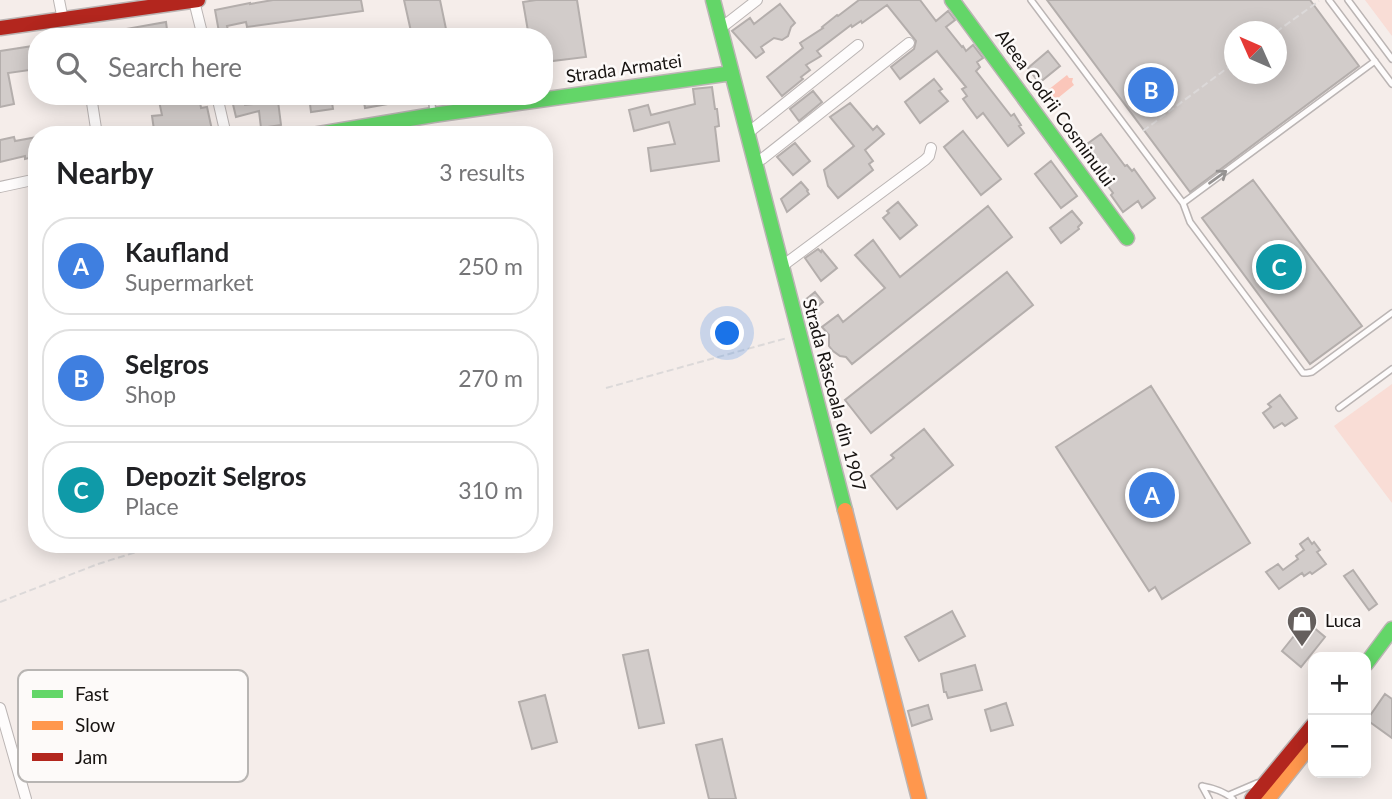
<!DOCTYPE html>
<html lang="en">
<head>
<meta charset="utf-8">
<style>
  body { margin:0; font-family:Lato,sans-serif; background:#f6f6f6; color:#202124 }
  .controls { position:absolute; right:21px; bottom:21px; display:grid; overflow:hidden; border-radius:14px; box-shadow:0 4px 18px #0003 }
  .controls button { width:63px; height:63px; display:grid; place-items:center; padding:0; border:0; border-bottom:2px solid #e0e0e0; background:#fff; color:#202124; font:35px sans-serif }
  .compass { position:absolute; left:1224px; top:21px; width:63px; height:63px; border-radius:50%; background:#fff; box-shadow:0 4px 18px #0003; rotate:315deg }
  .you { position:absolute; left:728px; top:334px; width:24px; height:24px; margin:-18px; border:5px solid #fff; border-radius:50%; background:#1a73e8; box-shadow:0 0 0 10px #1a73e833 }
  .badge { display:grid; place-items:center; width:46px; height:46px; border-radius:50%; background:#b45309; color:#fff; font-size:23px; font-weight:700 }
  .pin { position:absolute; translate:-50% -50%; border:4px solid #fff; box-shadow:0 2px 7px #0006 }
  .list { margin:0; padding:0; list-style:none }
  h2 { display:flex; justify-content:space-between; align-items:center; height:91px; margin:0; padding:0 28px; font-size:30px }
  h2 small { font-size:23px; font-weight:400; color:#757577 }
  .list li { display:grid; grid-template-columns:46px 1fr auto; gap:21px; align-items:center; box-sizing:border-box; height:98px; margin:0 14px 14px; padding:0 14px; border:2px solid #e0e0e0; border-radius:28px }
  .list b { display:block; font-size:26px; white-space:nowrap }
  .list p { margin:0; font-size:23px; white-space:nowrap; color:#757577 }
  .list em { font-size:23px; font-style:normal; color:#757577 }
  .icon { flex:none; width:38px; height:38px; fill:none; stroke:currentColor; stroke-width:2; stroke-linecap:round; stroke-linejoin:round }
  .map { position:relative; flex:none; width:1392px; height:799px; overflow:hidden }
  .search { position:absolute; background:#fff; box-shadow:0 4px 18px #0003; left:28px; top:28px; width:525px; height:77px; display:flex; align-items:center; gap:18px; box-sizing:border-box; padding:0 24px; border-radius:28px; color:#757577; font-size:26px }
  .panel { position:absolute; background:#fff; box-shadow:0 4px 18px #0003; left:28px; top:126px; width:525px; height:427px; border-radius:28px }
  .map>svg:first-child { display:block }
  .green { fill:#f9ddd6 }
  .water { fill:#fbc6ba }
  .building { fill:#d2ccca; stroke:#b4aeac; stroke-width:2; fill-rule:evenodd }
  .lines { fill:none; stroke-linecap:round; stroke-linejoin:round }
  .lane-casing { stroke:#bbb5b4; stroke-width:8 }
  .street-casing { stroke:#bbb5b4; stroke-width:12 }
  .fast-casing { stroke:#bbb5b4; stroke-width:17 }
  .slow-casing { stroke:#bbb5b4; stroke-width:17 }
  .jam-casing { stroke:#bbb5b4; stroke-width:17 }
  .path { stroke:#dcd9d9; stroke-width:2; stroke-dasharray:7 3.5; stroke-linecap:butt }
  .lane { stroke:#fefcfc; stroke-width:5 }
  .street { stroke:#fefcfc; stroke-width:10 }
  .fast { stroke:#63d668; stroke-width:14 }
  .slow { stroke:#ff974d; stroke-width:14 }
  .jam { stroke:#b3261e; stroke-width:14 }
  .oneway { stroke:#969392 }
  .labels { text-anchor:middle; stroke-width:5; stroke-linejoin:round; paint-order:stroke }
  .street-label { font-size:18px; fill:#171311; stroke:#fdfaf9 }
  .poi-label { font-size:18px; fill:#171311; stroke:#fdfaf9; text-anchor:start }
  .key { fill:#fdfaf9; stroke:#b8b5b3; stroke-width:2 }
  .key-label { font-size:19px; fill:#171311 }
</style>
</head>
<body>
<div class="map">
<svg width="1392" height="799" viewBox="0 0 1392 799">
  <rect width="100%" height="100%" fill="#f5edea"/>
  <path class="green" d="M1365,0h27v36z
    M1392,384v119l-58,-77z"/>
  <path class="water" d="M1067,75l2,3h4l-1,4 2,3 -16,13 -5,-1 -5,-7z"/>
  <path class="building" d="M273,0h88l2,11 -116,16 -1,-5 -19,4 1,4 -9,2 -4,-22 35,-7v1z
    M404,0h36l6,29 -34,7z
    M536,0h41l9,57 -42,5v-25h-15l-6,-35z
    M859,0h61l16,21 12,-10 7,9 -9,7 16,20 1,-1 3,5 7,-6 10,13 -6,4 3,5 -4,4 35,45 3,-2 7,11 -2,1 5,7 -16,13 -25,-33 -6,5 -14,-19 4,-3 -5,-7 4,-2 -29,-36 -37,28 -9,-12 23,-18 2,-8 -29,-36 -25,18 -1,-2 -9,6 -1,-2 -34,26 4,5 -15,9 4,5 -9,7 2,2 -21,17 -15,-19 36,-29 -3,-5 23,-15 -1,-1 15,-12 1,1z
    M1047,0h263l49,66 -169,126zM1235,32h42v42h-42z
    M780,4l15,19 -4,4 -3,9 -6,4 -8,-2 -13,9 3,5 -8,6 -24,-27 18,-13 4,6z
    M166,22l2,15h-59v-5z
    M33,46l4,23 -29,4 6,31 -14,3v-56z
    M1048,51l12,15 -21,17 -11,-15z
    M934,79l8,10 -3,2 9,10 -28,22 -15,-21z
    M712,87l3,22h2l2,17 -4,1 4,34 -68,10 -3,-23 27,-4 -6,-22 -35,9 -5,-21 19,-5 3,10 44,-11 -2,-15z
    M813,91l9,11 -23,19 -9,-12z
    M158,96h41l2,12 6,-1 5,23 -29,5h-15l-1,-7 -13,2 -2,-14 10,-1z
    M231,96h12l2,9 33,-4 3,24 -20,3 -2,-17 -23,6z
    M309,96h22l2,13 -22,3z
    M363,96h41l1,5 -40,7z
    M850,103l23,27 4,-4 7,8 -19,16 8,11 -4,3 4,6 -35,28 -10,-12 -4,-16 30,-24 -24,-29z
    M963,131l38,48 -20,16 -37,-48z
    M1101,134l24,32 2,-1 5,6 2,-2 21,29 -13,10 -4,-7 -15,11 -12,-17 2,-2 -33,-44z
    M14,137l1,4 22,-4v19l-12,3v-3l-25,6v-22z
    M795,143l15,18 -17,14 -16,-18z
    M1051,161l26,35 -16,12 -26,-34z
    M1253,180l109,146 -52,38 -108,-146z
    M801,182l7,8 -1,1 2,3 -22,18 -6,-13z
    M898,202l19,23 -17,14 -17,-21 6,-5 -2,-2z
    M988,206l24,31 -160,127 -6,-7 -6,-1 -7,-5 -4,-5v-11l-7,-8 16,-12 5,7 42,-34 -30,-33 18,-15 27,37z
    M1072,211l10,12 -4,4 1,2 -18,14 -11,-15z
    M818,249l3,3 1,-2 15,18 -16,13 -16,-23z
    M1007,272l26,33 -162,128 -26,-33z
    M815,292l8,10 -11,9 -8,-10z
    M1151,386l99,157 -88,56 -7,-12 -6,4 -93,-144z
    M1280,395l17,23 -12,8 -3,-3 -8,5 -11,-15 8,-6 -3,-3z
    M924,429l29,36 -56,44 -26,-33 23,-18 -3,-3z
    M1308,538l4,6 2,-2 6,8 -3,2 9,12 -14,10 -2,-2 -6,4 -2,-3 -23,16 -13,-17 12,-8 5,6 15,-11 -2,-3 8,-6 -4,-6z
    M1353,570l24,34 -8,6 -25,-34z
    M952,611l13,25 -46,25 -14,-24z
    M1306,621l19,16 -24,30 -19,-16z
    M648,650l16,73 -25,5 -16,-73z
    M975,665l7,25 -34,8 -2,-6h-2l-3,-18z
    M1385,694l7,5v39l-25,-18z
    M545,695l12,47 -25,7 -13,-47z
    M1006,703l7,22 -22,6 -6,-21z
    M928,705l4,14 -20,7 -4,-15z
    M722,739l14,60h-27l-13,-54z"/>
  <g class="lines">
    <g class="lane-casing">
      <path id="lane" d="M1031,0l152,203 7,19 113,151h4l5,-1 80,-59
        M1329,0l63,84
        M1348,0l44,59
        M431,96l2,16
        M1183,203l192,-142
        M1339,408l53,-39
        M1202,786c11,2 22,5 31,13
        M1202,786l7,13
        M1229,795l28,-12"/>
    </g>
    <g class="street-casing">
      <path id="street" d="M59,0l4,20
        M194,1l9,36
        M721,28l36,-28
        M91,96l6,39
        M217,96l9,39
        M748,133l110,-88
        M755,162l7,-3 147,-116
        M0,187l37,-8
        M781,267l144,-107 4,-4 2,-8
        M0,708l26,91"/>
    </g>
    <g class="fast-casing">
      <path id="fast" d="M713,0l132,510
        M952,0l175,238
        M313,135l120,-20 299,-42
        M1366,664l26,-35"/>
    </g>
    <g class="slow-casing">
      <path id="slow" d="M845,510l74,289
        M1268,799l45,-57"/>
    </g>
    <g class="jam-casing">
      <path id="jam" d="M0,28l198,-28
        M1252,799l61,-74"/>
    </g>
    <path class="path" d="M1276,32l43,-31
      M1143,131l91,-68
      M606,388l181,-50
      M0,602l98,-38 64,-20"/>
    <use href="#lane" class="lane"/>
    <use href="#street" class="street"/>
    <use href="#fast" class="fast"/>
    <use href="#slow" class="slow"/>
    <use href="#jam" class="jam"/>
  </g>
  <defs><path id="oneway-shaft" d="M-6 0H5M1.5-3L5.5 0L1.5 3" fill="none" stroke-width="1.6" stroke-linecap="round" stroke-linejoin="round" transform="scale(1.75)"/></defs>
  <use class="oneway" href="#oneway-shaft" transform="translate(1218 177) rotate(-36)"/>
  <defs>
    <g id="shop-pin" transform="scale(1.575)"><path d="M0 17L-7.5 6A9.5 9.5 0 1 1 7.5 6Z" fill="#655f5d" stroke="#fdfaf9"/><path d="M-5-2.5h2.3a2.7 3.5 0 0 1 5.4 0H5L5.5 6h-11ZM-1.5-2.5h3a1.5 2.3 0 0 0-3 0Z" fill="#fff"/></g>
  </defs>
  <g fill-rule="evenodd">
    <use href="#shop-pin" x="1302" y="621"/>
  </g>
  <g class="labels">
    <g class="street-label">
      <text transform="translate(624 69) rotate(-8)" y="6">Strada Armatei</text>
      <text transform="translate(1055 108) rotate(54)" y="6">Aleea Codrii Cosminului</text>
      <text transform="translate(834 395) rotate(75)" y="6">Strada Răscoala din 1907</text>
    </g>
    <g class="poi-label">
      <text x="1325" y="627">Luca</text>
    </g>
  </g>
  <rect x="18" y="670" width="230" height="112" rx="10" class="key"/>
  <rect x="32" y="690" width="31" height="8" fill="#63d668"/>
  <rect x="32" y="721" width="31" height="9" fill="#ff974d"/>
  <rect x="32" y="753" width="31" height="8" fill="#b3261e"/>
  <g class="key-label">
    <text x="75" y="701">Fast</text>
    <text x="75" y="732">Slow</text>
    <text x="75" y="764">Jam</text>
  </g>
</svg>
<div class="controls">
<button>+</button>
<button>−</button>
</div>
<svg class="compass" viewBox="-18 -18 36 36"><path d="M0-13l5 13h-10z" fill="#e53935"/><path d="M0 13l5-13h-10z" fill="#757577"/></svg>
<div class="you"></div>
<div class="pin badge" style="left:1152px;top:495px;background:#3f7fe0">A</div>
<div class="pin badge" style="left:1151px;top:90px;background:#3f7fe0">B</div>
<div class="pin badge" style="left:1279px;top:267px;background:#0f9aa8">C</div>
<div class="search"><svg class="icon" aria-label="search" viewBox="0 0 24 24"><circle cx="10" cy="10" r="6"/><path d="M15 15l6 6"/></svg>Search here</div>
<section class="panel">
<h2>Nearby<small>3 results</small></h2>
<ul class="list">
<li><span class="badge" style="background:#3f7fe0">A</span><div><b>Kaufland</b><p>Supermarket</p></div><em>250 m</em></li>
<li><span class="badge" style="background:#3f7fe0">B</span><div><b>Selgros</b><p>Shop</p></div><em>270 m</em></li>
<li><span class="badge" style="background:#0f9aa8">C</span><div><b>Depozit Selgros</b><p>Place</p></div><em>310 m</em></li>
</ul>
</section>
</div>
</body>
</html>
